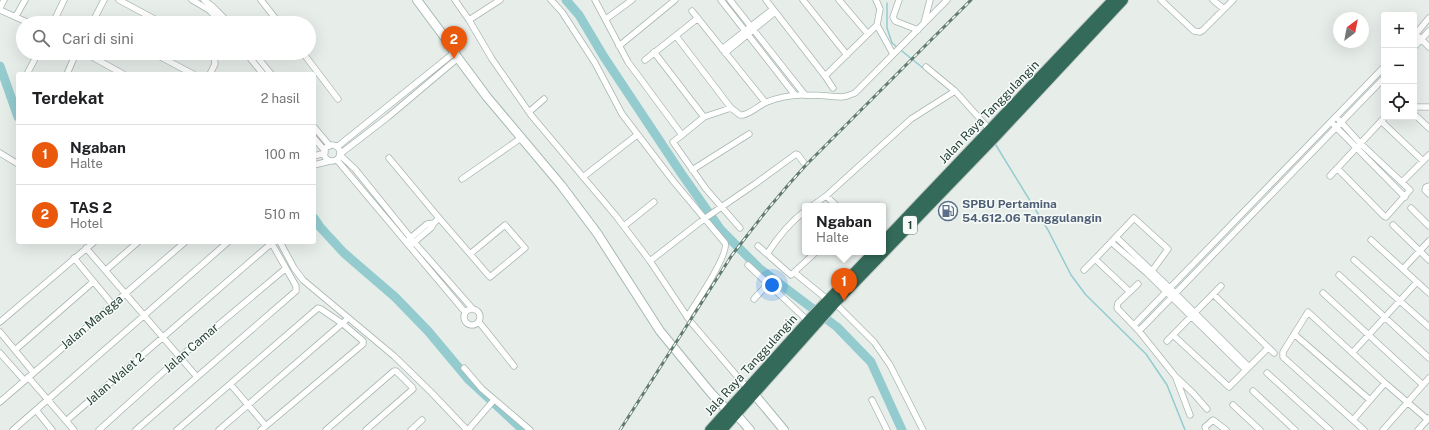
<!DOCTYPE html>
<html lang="id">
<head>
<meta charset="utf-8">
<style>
  body { margin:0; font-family:"Public Sans",sans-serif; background:#f2f2f2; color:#202124 }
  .controls { position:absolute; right:12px; top:12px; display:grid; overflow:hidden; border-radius:4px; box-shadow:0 4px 16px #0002 }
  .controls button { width:36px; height:36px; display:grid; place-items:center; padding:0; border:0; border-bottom:1px solid #e0e0e0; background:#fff; color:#202124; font:20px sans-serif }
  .compass { position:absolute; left:1333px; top:12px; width:36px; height:36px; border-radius:50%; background:#fff; box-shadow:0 4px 16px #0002; rotate:32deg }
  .you { position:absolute; left:772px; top:285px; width:14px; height:14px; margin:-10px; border:3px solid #fff; border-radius:50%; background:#1a73e8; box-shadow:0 0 0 6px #1a73e833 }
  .badge { display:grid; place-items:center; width:26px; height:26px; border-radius:50%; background:#ea580c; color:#fff; font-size:13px; font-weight:700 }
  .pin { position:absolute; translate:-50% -33px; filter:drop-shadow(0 1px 2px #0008) }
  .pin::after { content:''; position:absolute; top:21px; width:14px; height:12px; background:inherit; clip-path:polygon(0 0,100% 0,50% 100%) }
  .popup { position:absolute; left:802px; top:203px; width:84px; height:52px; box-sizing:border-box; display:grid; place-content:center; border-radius:4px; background:#fff; filter:drop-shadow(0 1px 3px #0005); font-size:13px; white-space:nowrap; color:#757577 }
  .popup b { font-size:15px; color:#202124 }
  .popup::after { content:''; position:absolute; left:50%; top:100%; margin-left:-8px; border:8px solid transparent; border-top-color:#fff }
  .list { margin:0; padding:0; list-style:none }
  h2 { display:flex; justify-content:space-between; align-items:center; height:52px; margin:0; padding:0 16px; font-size:17px }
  h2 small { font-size:13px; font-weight:400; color:#757577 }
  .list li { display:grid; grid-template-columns:26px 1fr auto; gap:12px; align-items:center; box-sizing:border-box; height:60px; padding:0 16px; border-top:1px solid #e0e0e0 }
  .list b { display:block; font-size:15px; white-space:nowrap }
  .list p { margin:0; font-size:13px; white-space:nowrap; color:#757577 }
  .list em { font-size:13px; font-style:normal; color:#757577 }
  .icon { flex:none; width:22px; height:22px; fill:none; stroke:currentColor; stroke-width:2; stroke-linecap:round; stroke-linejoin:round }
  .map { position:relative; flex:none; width:1429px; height:430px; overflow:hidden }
  .search { position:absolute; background:#fff; box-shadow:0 4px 16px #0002; left:16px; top:16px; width:300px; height:44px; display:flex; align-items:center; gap:10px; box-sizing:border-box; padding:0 14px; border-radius:22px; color:#757577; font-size:15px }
  .panel { position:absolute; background:#fff; box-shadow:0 4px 16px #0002; left:16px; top:72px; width:300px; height:172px; border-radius:4px }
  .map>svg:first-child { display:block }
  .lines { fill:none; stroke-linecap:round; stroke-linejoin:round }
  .stream { stroke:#93cbcf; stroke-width:1.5 }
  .river { stroke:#93cbcf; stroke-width:9 }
  .street-casing { stroke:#a9b6b0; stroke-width:7 }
  .secondary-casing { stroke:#a5b9b1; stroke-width:10 }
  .highway-casing { stroke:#c2cac7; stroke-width:12 }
  .street { stroke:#fff; stroke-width:5.5 }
  .secondary { stroke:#fff; stroke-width:8 }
  .highway { stroke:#346a5a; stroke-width:10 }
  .rail-casing { stroke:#617b71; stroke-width:3 }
  .rail { stroke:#f7fbf9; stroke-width:1.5; stroke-dasharray:4.5; stroke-linecap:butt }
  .labels { text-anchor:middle; stroke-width:3; stroke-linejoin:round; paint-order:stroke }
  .shield { fill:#f7fbf9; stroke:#657870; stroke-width:1 }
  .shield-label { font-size:11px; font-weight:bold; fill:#264036 }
  .street-label { font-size:12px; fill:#264036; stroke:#f7fbf9 }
  .service-label { font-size:12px; font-weight:bold; fill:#4e5e75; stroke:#f7fbf9; text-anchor:start }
</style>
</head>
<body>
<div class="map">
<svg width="1429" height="430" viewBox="0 0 1429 430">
  <rect width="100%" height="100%" fill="#e7eeea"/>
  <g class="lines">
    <path class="stream" d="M887,3v25l5,15 31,25
      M979,121l6,8
      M994,142l54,88 23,45 15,20 60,59 21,31 18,45"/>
    <path class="river" d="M566,0l13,15 25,42 77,116 40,57 38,38 78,59 34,35 31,68
      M0,66l18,51
      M314,218l6,9 24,26 51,44 33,34 41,49 54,50"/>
    <g class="street-casing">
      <path id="street" d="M119,0l43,23
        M192,0l17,10 13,13
        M204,0l8,6 17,17
        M261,0l18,23
        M455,0l14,20 23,39 39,56 85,101 34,45 40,60 58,68
        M551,0l11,12 33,51 27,51 52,68 51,61c4,11 -30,62 -38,74
        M595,0l33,62 54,73 22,-18 27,-9 9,7h3c9,-2 16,-10 24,-13 26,-10 47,-7 74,-5l6,-1 8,-3 92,-93
        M721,0l74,95
        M730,0l75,95
        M766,0l59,76 52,-51
        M803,0l44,55
        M839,0l29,34
        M876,0l4,9 -3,16 16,29
        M899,0l-6,17 2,4 23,9
        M1161,0l33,31 6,1 3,-2 30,-30
        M1213,0l11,9
        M0,8l4,-8
        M0,10l29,13
        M692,11l73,91
        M16,16l9,-16
        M606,19l26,-19
        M469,20l31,-20
        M53,23l11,-23
        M92,23l12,-23
        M924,23l6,-23
        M676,36l55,72
        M1414,36l15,-18
        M1419,37l10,10
        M619,46l56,-46
        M1414,47l15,-16
        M722,49l51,-40
        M654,52l50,65
        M85,53l38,21
        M153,53l40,21
        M246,53l17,21
        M254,53l17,21
        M303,53l35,46
        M725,53l50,-41
        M645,60l53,-42
        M926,67l29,24 35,39
        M27,74l11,-21
        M67,74l9,-21
        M210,74l5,-10 -1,-11
        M825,76l8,12
        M1414,107h15
        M529,112l15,-13
        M1414,114l15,14
        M1381,121l42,40
        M1334,125l71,72
        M314,127l16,19
        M682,135l-9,7 33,47 34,39
        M314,138l11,13
        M324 153a8 8 0 1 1 16 0a8 8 0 1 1-16 0Z
        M337,147l118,-95
        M0,153l18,11
        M340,154l48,-37 70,-59
        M340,155l15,14 59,73 58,66
        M314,156l11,-3
        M389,158l50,60 -5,5 -3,5 -19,16
        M337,160l128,152
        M314,165l16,-4
        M1337,168l47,48 2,1 24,-27 -50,-47 -21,-23
        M692,170l57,-36
        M1330,176l55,-59
        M583,177l54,-42
        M462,179l59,-41
        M1402,182l27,-27
        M1429,186l-3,1 -1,3 4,4
        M826,196l11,10
        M812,206l14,-10 85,-77 44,-28
        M1411,208l18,18
        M439,218l51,59 35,-29 -20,-23 -35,29
        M1393,225l36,35
        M624,226l30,-24
        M1116,237l59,56 74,74
        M408,240l19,-16 7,-1
        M1371,240l58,53
        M280,242l14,26 9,12 91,76 37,36 36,38
        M1111,242l36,31 99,97
        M758,246l33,29 25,-23
        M86,248l111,129
        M767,254c11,-17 22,-31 38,-43
        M74,258l39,47
        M1095,259l34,32
        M1354,260l75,67
        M650,261l54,-42 51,-35 41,-30 2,1 6,8
        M748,265l60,56
        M1403,269l26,-28
        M106,270l32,-28
        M1084,270l11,-11 39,-41 34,31 -16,22
        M795,273l33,27
        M1339,275l90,83
        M1138,284l-20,19 -1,5 22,23 36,45 18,17 14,16
        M1323,293l100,92
        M1213,294l61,59
        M754,299l14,-15
        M835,303l39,39 16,23 33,65
        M464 317a8 8 0 1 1 16 0a8 8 0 1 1-16 0Z
        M0,322l94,-80
        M479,322l35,44
        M1134,325l250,-258
        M1139,331l245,-253
        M0,332l33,40
        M1294,334l76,66
        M1173,335l56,52 39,-39
        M1167,341l54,-55
        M15,350l78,-68
        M1353,352l64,-70
        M0,353l24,27
        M464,368l18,21 48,41
        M1267,373l63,57
        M28,377l46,53
        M1176,378l14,37
        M231,385l35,41
        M1253,391l42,39
        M872,400l15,30
        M0,402l185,-160
        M1233,405l27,25
        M36,410l16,20
        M1353,420l32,-37
        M66,421l207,-179
        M13,430l215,-188
        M99,430l81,-73 105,-88
        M136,430l160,-139v-5l-25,-44
        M177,430l141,-122 3,1 22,15 20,17v3l-102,86
        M219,430l126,-109
        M326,430l68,-59h2l16,16 1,2 -47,41
        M411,430l11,-10
        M468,430l26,-30
        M1206,430l-1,-3 8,-7 13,10
        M1364,430l-81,-73v-5l25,-40 77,71 42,36
        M1383,430l46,-52
        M1418,430l11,-12"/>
    </g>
    <g class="secondary-casing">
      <path id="secondary" d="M417,0l26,35 15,23 29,39 74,88 36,48 63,98 51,62 17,18
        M754,394l30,36
        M736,414l14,16"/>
    </g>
    <g class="highway-casing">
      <path id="highway" d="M883,242l230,-242
        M710,430l98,-109 66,-69
        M722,430l113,-127 161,-167 127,-136"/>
    </g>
    <use href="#street" class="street"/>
    <use href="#secondary" class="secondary"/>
    <use href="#highway" class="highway"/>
    <g class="rail-casing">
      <path id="rail" d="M620,430l112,-175 35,-45 22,-26 17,-19 165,-165"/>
    </g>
    <use href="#rail" class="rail"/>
  </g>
  <defs>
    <g id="fuel-ring" transform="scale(1)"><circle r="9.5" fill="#f7fbf9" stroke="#5c6f8a" stroke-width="1.5"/><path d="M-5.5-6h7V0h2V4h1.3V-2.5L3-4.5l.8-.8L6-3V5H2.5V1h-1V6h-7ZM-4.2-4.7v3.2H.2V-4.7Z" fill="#5c6f8a"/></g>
  </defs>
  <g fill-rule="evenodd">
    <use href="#fuel-ring" x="948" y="211"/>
  </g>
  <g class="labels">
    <rect class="shield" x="903" y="216" width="14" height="18" rx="3"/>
    <g class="shield-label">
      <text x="910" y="229">1</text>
    </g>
    <g class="street-label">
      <text transform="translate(989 112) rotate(-46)" y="4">Jalan Raya Tanggulangin</text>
      <text transform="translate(92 322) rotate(-40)" y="4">Jalan Mangga</text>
      <text transform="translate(191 348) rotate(-41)" y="4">Jalan Camar</text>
      <text transform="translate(751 365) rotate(-48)" y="4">Jala Raya Tanggulangin</text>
      <text transform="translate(115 379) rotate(-41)" y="4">Jalan Walet 2</text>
    </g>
    <g class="service-label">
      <text x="962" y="208">SPBU Pertamina<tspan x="962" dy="14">54.612.06 Tanggulangin</tspan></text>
    </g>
  </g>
</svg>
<div class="controls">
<button>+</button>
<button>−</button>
<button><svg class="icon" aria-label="locate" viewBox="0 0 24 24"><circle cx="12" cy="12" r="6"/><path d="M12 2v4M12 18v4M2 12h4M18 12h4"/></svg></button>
</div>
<svg class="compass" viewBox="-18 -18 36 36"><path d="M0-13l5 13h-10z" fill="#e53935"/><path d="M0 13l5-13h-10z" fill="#757577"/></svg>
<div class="you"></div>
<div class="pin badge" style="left:844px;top:301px">1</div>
<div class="popup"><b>Ngaban</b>Halte</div>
<div class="pin badge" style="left:454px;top:59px">2</div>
<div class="search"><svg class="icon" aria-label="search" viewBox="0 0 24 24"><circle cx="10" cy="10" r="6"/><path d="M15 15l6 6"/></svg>Cari di sini</div>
<section class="panel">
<h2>Terdekat<small>2 hasil</small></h2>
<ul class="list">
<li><span class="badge">1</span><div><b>Ngaban</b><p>Halte</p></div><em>100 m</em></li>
<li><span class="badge">2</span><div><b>TAS 2</b><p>Hotel</p></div><em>510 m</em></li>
</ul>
</section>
</div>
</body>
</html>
